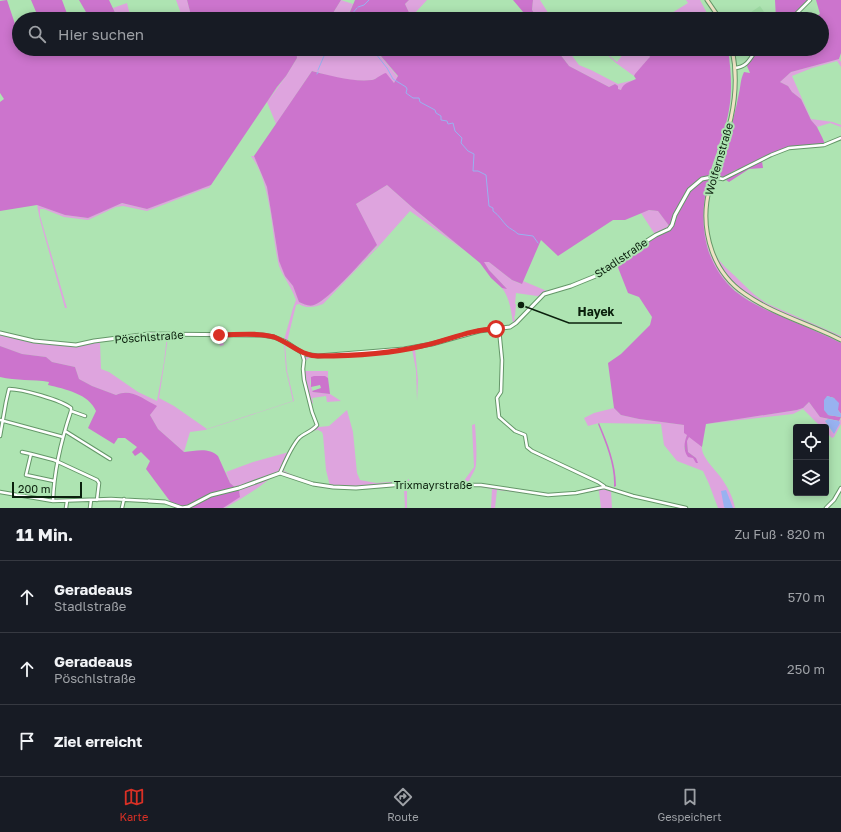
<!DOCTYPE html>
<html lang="de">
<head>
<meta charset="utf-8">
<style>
  body { margin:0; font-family:"Golos Text",sans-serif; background:#20242c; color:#f1f3f6 }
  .controls { position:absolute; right:12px; bottom:12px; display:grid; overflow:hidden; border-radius:4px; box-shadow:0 2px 10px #0003 }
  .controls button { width:36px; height:36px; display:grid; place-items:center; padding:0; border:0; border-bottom:1px solid #363941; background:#171b24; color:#f1f3f6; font:20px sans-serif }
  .scale { position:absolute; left:12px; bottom:10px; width:70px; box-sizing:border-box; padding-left:4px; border:2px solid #0b200d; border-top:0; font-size:11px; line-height:14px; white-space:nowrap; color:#0b200d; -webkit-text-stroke:3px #aee4b2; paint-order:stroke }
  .stop { position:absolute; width:12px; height:12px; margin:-9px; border:3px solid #d93025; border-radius:50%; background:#fff }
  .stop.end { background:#d93025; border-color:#fff; box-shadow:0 1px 4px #0008 }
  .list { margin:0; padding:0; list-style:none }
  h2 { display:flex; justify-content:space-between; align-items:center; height:52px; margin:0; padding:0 16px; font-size:17px }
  h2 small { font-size:13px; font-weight:400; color:#9ea1a6 }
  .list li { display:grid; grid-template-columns:26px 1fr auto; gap:12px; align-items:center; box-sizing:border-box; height:72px; padding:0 16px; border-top:1px solid #363941 }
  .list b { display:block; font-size:15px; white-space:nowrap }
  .list p { margin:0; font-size:13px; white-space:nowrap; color:#9ea1a6 }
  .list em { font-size:13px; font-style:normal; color:#9ea1a6 }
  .icon { flex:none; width:22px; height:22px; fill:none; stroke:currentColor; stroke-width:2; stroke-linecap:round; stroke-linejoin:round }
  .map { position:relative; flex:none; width:841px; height:508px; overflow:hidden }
  .search { position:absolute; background:#171b24; box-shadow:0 2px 10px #0003; left:12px; right:12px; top:12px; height:44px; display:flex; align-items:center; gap:10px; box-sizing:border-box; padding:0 14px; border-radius:22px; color:#9ea1a6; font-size:15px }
  .sheet { height:268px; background:#171b24 }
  nav { display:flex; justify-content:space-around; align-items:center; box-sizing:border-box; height:56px; border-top:1px solid #363941; background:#171b24; font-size:11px; color:#9ea1a6 }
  nav a { display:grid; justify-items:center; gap:2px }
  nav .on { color:#d93025 }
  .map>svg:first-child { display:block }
  .built { fill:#9fdba4 }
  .green { fill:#dea4de; fill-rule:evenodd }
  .forest { fill:#cc74cd }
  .water { fill:#98b2f0 }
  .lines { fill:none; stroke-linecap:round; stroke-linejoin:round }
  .stream { stroke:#98b2f0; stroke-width:1 }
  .minor-casing { stroke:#649768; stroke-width:4.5 }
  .tertiary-casing { stroke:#649768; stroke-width:5 }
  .secondary-casing { stroke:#649768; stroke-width:5 }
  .minor { stroke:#fff; stroke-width:2.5 }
  .tertiary { stroke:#fff; stroke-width:3 }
  .secondary { stroke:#eee2c5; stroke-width:3 }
  .route { stroke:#d93025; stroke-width:5 }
  .labels { text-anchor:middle; stroke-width:4; stroke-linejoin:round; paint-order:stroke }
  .street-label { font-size:11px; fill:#0b200d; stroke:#aee4b2 }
  .leader { fill:none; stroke:#0b200d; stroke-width:1.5 }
  .callout-dot { fill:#0b200d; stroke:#aee4b2; stroke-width:1.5 }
  .callout-label { font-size:12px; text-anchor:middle; font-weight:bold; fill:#0b200d; stroke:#aee4b2; stroke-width:4; stroke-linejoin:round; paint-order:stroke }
</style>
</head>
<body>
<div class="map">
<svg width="841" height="508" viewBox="0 0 841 508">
  <rect width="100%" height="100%" fill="#aee4b2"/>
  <path class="built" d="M760,6l9,13h-28z"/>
  <path class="green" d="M176,0h11l5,19h-9z
    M341,0l12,4 -4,9 4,6h-30l4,-7 6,1z
    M409,0h18l-12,13 16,6h-19l-7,-15z
    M533,0h7l12,19h-14l-6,-9z
    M686,0h14l10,19h-48l26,-16z
    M127,3l4,16h-13l-5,-11z
    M296,49h79l23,28 -4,6 -10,-9c-4,2 -8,5 -12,6 -17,3 -43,-4 -60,-9l-36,53 -9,-22 19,-26 11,-18z
    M556,49h11l12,16 12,5 27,14 19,-5c-6,2 -14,4 -15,11l-4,-1v-3l-3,-2 -6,3 -40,-21z
    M601,49l16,13 10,-13h18l5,8 -16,19 -18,-13z
    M839,59l2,3v5l-4,-6 -25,7 -20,8 19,43 22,3 8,3v2l-11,-4 -13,4 -6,-7 -10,-21 -9,-7 -4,-6 -8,-4 11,-10z
    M251,156h3l13,31 12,74 6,15 8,10 6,16c5,2 10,5 15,3 14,-4 51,-47 63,-59l-21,-42 31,-19 26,23 52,43 -55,-40 -32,36 -55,57c-9,3 -16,5 -24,0l-3,1 -9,37 21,12 58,-2 50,-6 57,-15 37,-6 3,-2c-2,-13 -3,-24 -11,-35h4l-17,-18 -5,-8h5l23,18 9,4 2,-3 24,10 20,-5 34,-13 25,-20 27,-18 1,-2 -13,-20 8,-3 9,1 12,16 -68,47 -35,15 -17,4 -11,7v-3l-2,-1 -21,-3 -1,11h1l-1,12h-1l2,9 -5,3 -9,2 -2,6 3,20 -2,39 -2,-3 2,-37 -4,-23 -2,-2 -19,3 -61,16 3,31 -1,21 -1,-31 -4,-21 -38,5 -63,3c-6,2 -8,8 -6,14h23v7l-3,-2 -14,1 -1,6 3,9 17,2 11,7 -14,1 -1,-6 -14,2 1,5 -2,1 8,23 10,-1 18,-16 6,22 4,41 3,7 16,3 30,-2 3,-2v3l34,1 20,-1 11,-15 -2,-42 3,-1c1,14 2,28 1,41 -1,8 -8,13 -7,20 25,1 50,8 74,10 6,1 14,0 18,1h-15l-49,-6 -2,18h-4l1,-19 -12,-2 -73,-2v23h-2l-1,-19 -2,-4c-27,-2 -54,7 -82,2 -12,-2 -33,-15 -44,-12 -7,3 -13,10 -20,14 -10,7 -21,13 -31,19h-2l17,-12 -2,-5 -8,-8 -4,-11 27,-10 36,-10 8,-14 19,-14 -5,-13 -8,-32 -1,-22 -4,-5 -13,-8 2,27 7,30 -89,29 -15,2 -6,20 -26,-23 -8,-14 6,-9c-13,-7 -25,-18 -40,-11l-24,-9 -13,-7 -4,-12 -23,-5 -6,-5 -24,-3 -22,-8v-14l26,7 46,5 70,-10 45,-1 33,1 41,-1 23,7 9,-32 3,-8c-4,-12 -12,-22 -17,-34 -8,-33 -7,-82 -28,-110zM192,334l25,3 3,9 4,-1 -2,-5 2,-4c20,-1 41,-3 60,7l2,27 7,31 -86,28 -33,-23 -15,-8 6,-39 3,-23zM152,335l15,1 -3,26 -7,39 -19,-9 -29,-20 -8,-3 -1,-27zM318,430l4,2 1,3 3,35 4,16 -22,-4 -24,-11c3,-17 16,-39 34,-41z
    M710,173l4,6c-9,24 -10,56 3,78 5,8 14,15 21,22 10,10 18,18 30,25l73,32v7c-12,-6 -24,-11 -36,-17 -33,-14 -70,-26 -90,-59 -3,-5 -5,-13 -7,-19 -4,-11 -6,-22 -6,-33 1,-14 4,-28 8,-42z
    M211,185l-2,3 -5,1 -57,22 -24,-5 -7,1 -28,13 -24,-3 -20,-8h-4v7l27,92h-2l-25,-88 -3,-15 28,10 23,3 34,-15 25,6z
    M809,402l11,15 8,2 -3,2 7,11 8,-9 -1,-2 2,-2v5l-7,13 -2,1 -6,-6v-5h-5l-18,-18 -10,5 -87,10 91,-14 6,-2z
    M614,408l7,7 18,4 45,6 3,10 -3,14 11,11 1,-2 -8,-6 -1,-11 2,-5 13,11c-1,10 14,23 20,32 6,9 11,18 13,29h-17l-9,-24 -6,-13 -26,-10 -13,-16 -3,-21 -62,-1 -11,3 -4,-8 10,-5z
    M600,488h5l6,2 1,18h-11l-2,-17 -4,-1z"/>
  <path class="forest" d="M7,0l12,36v13h63l2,5 13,-5h199l1,9 -11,18 -9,11 -66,98 -64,24 -25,-6 -34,15 -23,-3 -28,-10 -37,6v-109l4,-3 -4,-6v-92z
    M31,0h31l7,19h-30z
    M79,0h30l9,19h-28z
    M187,0h154l-8,13h-6l-4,6h-131z
    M355,0h54l-4,4 7,15h-59l-4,-5z
    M513,0h20l-1,10 6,9h-9z
    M775,0h34l-21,19h-12z
    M816,0h25v53l-2,6 -48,13 -11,10 8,4 4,6 9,7 10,21 6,7 5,10 3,7 -35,4 -50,21c-10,1 -13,11 -24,7 -1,-5 8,-25 10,-32 5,-17 10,-34 13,-51 2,-9 1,-12 5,-21l6,1 -3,-7 11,-17h64v-30h-12l10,-5z
    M375,49h151l3,6 9,-6h18l13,17 40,21 6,-3 3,2v3l3,1c2,-7 9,-8 15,-11l-2,-3 1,-2 13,-15 2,-2 -5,-8h83c4,28 5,51 -3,78 -4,16 -11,31 -15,46 -12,42 -10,87 25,118 17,14 39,22 59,31 16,6 32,14 47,21v71l-3,-4 -4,-12 -7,-2 1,19 13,2 -2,4 -19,-4 -11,-15 -6,6 -6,2 -91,14 -4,23 -13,-10 -2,4 1,11 8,6 2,5h-2l-3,-5 -5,-1c-5,-7 -4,-14 -1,-22l-3,-2v-8l-45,-6 -18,-4 -7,-7 -6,-45 13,-9 29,-29 2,-8 -13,-20 -11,-4 -11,-28 53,-38 -12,-16 -9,-1 -24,10h-12l-55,36 -17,-16 -19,44 -10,-4 -23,-18h-5l5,8 18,19 -5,-1 -11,-10 -11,-15 -67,-55 -26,-23 -31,19 21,41c-12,13 -49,56 -63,60 -5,2 -10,-1 -15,-3l-6,-16 -8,-10 -6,-15 -12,-74 -13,-31 58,-85c19,5 40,11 60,9 5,-1 9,-6 14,-7l8,10 4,-7z
    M762,161l1,7 -14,1 -20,13 -3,-2 12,-8z
    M0,346l22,8 24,3 6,5 23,5 4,12 13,7 24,9c15,-7 27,4 41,11l-7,9 8,14 26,23c11,-1 25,-5 34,4l12,27 9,8 1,6 -17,11h-48l-29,-39 4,-8 -9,-9 -6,4 -3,-4 5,-5 -12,-9h-7l-4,6 -26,-16 8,-17c-7,-17 -31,-22 -48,-26l1,-3c-16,-3 -33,-1 -49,-5z
    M314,376h11l3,2 2,16 -17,-2 -1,-1 9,-3 -1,-3 -9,2v-10z
    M599,423c9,21 17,41 17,63l-2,1c1,-22 -8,-43 -16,-63z"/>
  <path class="water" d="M827,396l7,2 5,5 -1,7 3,4v3l-13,-2 -4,-5v-10z
    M828,419l11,2 1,2 -6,11 -9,-13z
    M726,490l7,18h-8l-1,-1 -3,-16z"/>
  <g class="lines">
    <path class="stream" d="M358,7l6,-2 5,-5
      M351,19v-4l6,-7
      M372,49l15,19 6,11 13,8 1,2 -1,4 7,5h6l1,4 15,8 1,3 5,3v4l6,1 1,3 5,-1 2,8 7,7 -1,5 7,8 6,3 -1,17h5l8,4 3,31 4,2v3c6,4 9,10 14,15 3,3 7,4 11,8l15,2 5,7
      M318,70l9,-21
      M317,74l1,-2"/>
    <g class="minor-casing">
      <path id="minor" d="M791,19l19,-19
        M735,68c13,-1 15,-10 22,-19
        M713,177l10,2 48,-24 18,-7 35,-3 17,-7
        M499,329l3,31 -1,32 -4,6 2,19 16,14 10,4 2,12 5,4 66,31 6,4
        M71,411l14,5
        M0,420l63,17
        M65,431l45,28
        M0,436l6,-34 3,-13c13,0 52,11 62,19v3c-10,30 -17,58 -18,90
        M22,452l9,2
        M280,473c5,-11 11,-26 19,-35 5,-5 14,-7 18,-13l-5,-13 -8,-32 -1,-11 1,-9 -2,-7
        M54,481l-28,-6 5,-21 23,6 43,20 2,3 -2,17
        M467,485h14l67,10 28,-2 28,-6 29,9 53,12
        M0,492l53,9 58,-2 38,2
        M66,508l1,-7
        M90,508l1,-8
        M122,508l2,-9
        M826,508l8,-8 7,-12"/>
    </g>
    <g class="tertiary-casing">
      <path id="tertiary" d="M0,333l34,8 42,4 18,-4 55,-7 113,1 12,2 12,5 18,12 14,2 86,-7 28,-5 47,-13 31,-4 6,-4 28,-29 27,-8 32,-13 28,-22 25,-16 13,-6 3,-4 3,-10 14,-25 13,-11 10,-2
        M149,501l16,1 17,6 6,-1 23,-12 28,-7 41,-15 33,11 20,3 23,1 48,-4 63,1"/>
    </g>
    <g class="secondary-casing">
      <path id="secondary" d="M707,0l13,19
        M732,49c5,23 4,46 -1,69 -11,49 -37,82 -19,133 6,17 18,33 33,43 28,20 65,30 96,46"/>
    </g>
    <use href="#minor" class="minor"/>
    <use href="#tertiary" class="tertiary"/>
    <use href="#secondary" class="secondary"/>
  </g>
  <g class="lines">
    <path class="route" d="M219,335c18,0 37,-3 55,2 16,6 27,19 44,19 33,0 71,-2 104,-10 24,-5 49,-17 74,-17"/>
  </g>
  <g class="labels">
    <g class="street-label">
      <text transform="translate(719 159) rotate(-74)" y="4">Wolfernstraße</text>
      <text transform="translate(621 258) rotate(-34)" y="4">Stadlstraße</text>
      <text transform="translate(149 337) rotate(-4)" y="4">Pöschlstraße</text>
      <text x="433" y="489">Trixmayrstraße</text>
    </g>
  </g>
  <path class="leader" d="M521 305L569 323H622"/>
  <circle class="callout-dot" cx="521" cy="305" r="4"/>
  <g class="callout-label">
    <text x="596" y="316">Hayek</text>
  </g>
</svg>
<div class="controls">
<button><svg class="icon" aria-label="locate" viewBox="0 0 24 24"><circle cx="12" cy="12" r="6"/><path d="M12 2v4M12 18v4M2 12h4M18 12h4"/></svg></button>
<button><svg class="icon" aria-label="layers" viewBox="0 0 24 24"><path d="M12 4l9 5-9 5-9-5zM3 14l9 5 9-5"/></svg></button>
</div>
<div class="scale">200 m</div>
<div class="stop" style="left:496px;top:329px"></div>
<div class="stop end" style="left:219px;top:335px"></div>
<div class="search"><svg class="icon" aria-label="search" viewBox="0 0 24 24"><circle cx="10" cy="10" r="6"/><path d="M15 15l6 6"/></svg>Hier suchen</div>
</div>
<section class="sheet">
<h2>11 Min.<small>Zu Fuß · 820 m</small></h2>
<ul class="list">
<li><svg class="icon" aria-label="ahead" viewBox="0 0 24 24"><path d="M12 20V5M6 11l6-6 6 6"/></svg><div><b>Geradeaus</b><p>Stadlstraße</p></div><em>570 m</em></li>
<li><svg class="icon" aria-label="ahead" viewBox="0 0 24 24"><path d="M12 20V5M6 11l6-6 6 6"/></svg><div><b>Geradeaus</b><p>Pöschlstraße</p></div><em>250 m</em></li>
<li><svg class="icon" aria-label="arrive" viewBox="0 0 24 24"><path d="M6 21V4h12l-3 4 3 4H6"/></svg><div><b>Ziel erreicht</b></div></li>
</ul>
</section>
<nav>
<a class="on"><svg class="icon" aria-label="map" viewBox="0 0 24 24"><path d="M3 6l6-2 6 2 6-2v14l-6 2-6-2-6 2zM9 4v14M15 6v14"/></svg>Karte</a>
<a><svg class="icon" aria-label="directions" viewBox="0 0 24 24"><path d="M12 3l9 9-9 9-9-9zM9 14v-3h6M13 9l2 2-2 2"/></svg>Route</a>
<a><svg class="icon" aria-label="saved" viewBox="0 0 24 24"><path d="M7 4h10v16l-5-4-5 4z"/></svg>Gespeichert</a>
</nav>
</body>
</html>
